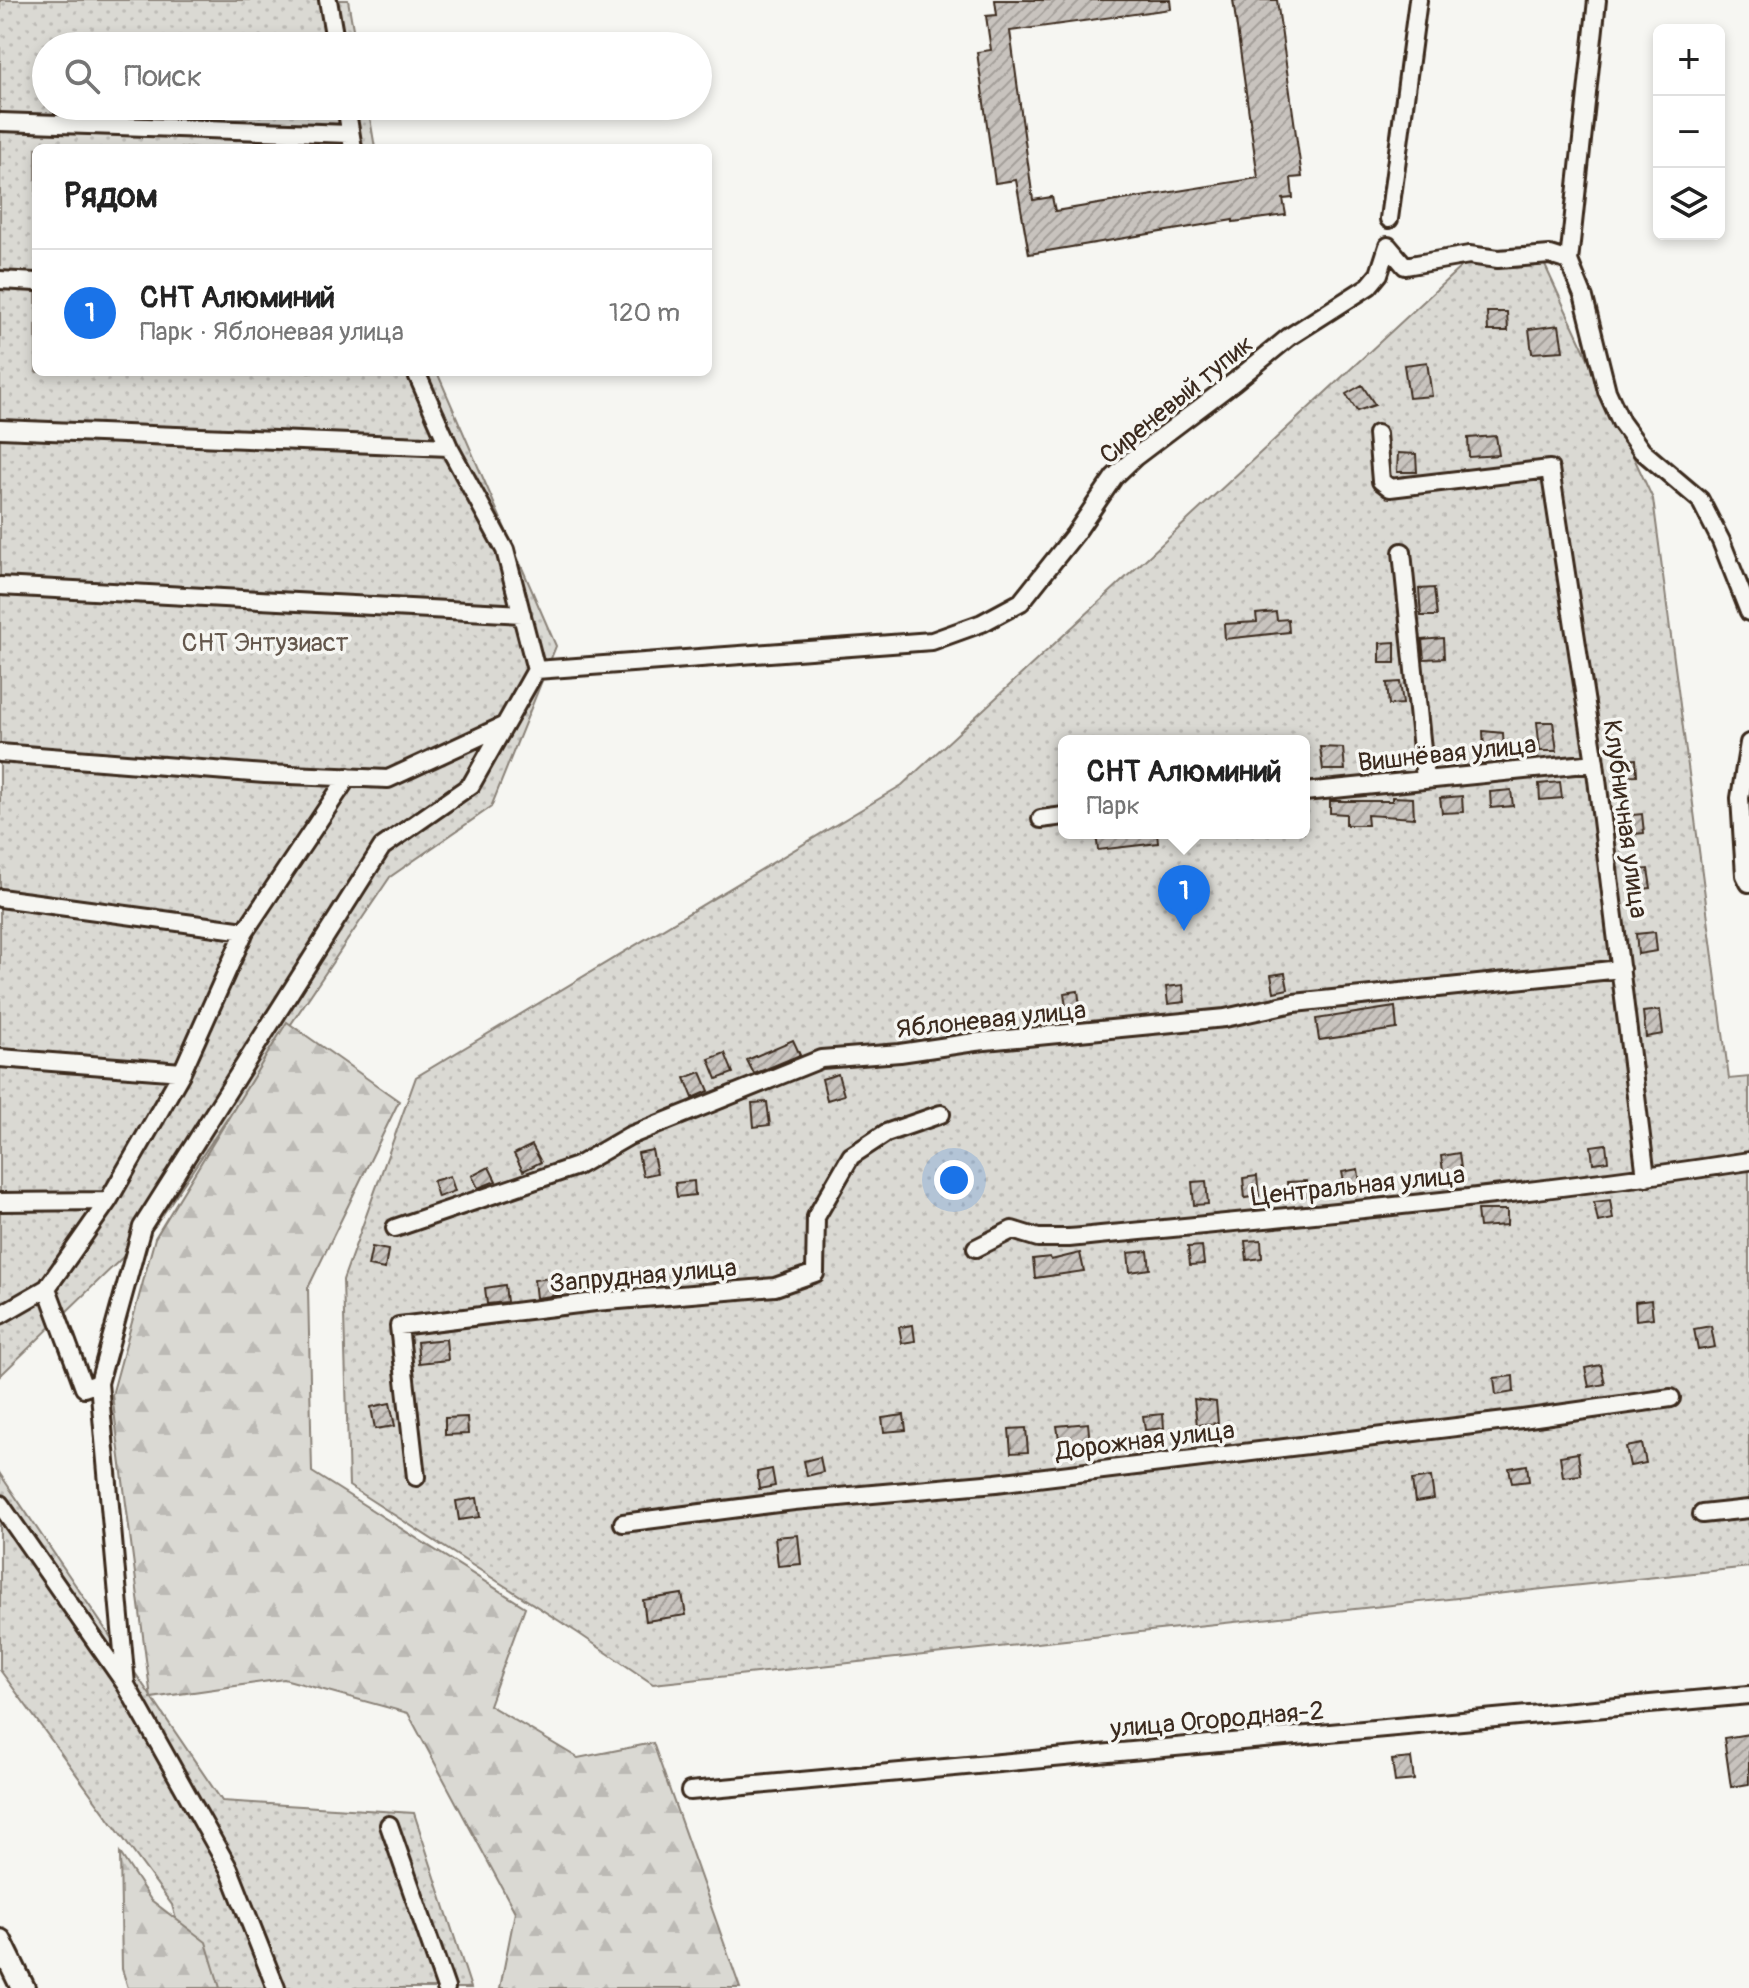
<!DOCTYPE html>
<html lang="ru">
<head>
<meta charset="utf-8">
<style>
  body { margin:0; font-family:Pangolin,sans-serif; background:#f2f2f2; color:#222 }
  .controls { position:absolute; right:24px; top:24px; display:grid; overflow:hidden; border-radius:12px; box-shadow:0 4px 12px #0003 }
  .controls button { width:72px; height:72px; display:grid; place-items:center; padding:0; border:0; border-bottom:2px solid #e0e0e0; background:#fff; color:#222; font:40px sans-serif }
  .you { position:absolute; left:954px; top:1180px; width:28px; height:28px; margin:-20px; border:6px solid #fff; border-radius:50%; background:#1a73e8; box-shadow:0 0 0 12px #1a73e833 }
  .badge { display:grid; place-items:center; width:52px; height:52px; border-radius:50%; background:#1a73e8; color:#fff; font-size:26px; font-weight:700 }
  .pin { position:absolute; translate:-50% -66px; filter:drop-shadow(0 2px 4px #0008) }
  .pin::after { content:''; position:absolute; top:42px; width:28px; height:24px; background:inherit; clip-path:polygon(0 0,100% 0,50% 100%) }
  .popup { position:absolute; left:1058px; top:735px; width:252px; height:104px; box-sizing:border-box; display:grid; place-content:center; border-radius:12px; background:#fff; filter:drop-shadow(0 2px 6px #0005); font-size:26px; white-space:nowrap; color:#767676 }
  .popup b { font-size:30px; color:#222 }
  .popup::after { content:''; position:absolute; left:50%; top:100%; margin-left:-16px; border:16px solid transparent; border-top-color:#fff }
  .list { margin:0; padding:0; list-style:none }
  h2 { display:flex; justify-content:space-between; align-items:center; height:104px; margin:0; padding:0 32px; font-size:34px }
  h2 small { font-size:26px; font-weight:400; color:#767676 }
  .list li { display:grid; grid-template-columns:52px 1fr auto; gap:24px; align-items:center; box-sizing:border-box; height:128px; padding:0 32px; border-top:2px solid #e0e0e0 }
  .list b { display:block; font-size:30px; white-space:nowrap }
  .list p { margin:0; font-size:26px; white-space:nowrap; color:#767676 }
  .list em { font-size:26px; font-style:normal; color:#767676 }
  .icon { flex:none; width:44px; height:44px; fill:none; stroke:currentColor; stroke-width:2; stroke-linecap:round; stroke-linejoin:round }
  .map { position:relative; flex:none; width:1749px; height:1988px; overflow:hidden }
  .search { position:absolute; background:#fff; box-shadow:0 4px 12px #0003; left:32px; top:32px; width:680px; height:88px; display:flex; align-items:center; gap:20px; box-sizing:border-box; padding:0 28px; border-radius:44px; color:#767676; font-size:30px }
  .panel { position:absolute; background:#fff; box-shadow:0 4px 12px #0003; left:32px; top:144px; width:680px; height:232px; border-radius:12px }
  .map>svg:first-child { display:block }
  .grass { fill:url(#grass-dots); stroke:#8a8278; stroke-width:2; fill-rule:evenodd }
  .forest { fill:url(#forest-firs); stroke:#8a8278; stroke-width:2 }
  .building { fill:url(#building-hatch); stroke:#3b2a1e; stroke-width:2 }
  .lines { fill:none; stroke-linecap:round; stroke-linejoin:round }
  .street-casing { stroke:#3b2a1e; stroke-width:22 }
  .secondary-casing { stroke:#3b2a1e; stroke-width:28 }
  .street { stroke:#f6f6f2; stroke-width:16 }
  .secondary { stroke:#f6f6f2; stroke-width:22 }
  .labels { text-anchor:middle; stroke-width:7; stroke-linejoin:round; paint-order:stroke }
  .street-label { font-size:26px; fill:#3b2a1e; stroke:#f6f6f2 }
  .park-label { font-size:26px; fill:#63564b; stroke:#f6f6f2 }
</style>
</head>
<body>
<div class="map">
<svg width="1749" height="1988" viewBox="0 0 1749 1988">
  <defs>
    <pattern id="grass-dots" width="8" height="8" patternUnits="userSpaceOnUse" patternTransform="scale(2)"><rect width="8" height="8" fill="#dad9d3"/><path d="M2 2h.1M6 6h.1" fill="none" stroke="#bcbab5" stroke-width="1.8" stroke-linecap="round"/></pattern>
    <pattern id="forest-firs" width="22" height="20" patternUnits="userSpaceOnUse" patternTransform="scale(2)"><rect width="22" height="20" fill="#dad9d3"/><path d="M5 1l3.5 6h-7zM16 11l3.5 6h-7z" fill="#bcbab5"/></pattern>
    <pattern id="building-hatch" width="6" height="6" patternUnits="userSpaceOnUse" patternTransform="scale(2)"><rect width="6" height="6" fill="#c8c3be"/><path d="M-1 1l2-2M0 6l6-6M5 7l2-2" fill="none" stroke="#a49f9a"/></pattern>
  </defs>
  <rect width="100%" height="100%" fill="#f6f6f2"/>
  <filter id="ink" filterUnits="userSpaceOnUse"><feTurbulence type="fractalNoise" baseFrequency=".0125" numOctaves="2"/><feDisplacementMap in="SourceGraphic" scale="16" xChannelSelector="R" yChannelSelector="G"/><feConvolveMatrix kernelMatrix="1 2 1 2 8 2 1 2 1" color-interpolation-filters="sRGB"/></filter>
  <g filter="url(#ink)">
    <path class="grass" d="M0,0h348l8,46h-310v60h322l7,42h-339v224h401l119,274 -65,161 -101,70 -235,349 -155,150z
      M1543,261l110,238 76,580 20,-2v490l-1096,117 -75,-51 -229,-147 -6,-206 73,-203 486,-292 562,-521zM1064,741h240v92h-240z
      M0,1474l222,327 192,12 57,175h-276l-23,-83 -172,-235z"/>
    <path class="forest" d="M287,1022l112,79 -91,187 4,184 213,135 -36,98 89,53 75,-15 87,245h-240l15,-76 -107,-199 -124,-34 -133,19 -39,-303 43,-157z
      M120,1853l31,47 55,42 14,46h-92l-6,-19z"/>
    <path class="building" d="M995,0h175l1,9 -161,22 23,169 19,-3 3,14 203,-33 -25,-178h44l25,177 -11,1 2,20 -10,1 3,16 -53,7v-2l-204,34 -13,-74 -21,3 -18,-131 14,-2 -5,-34 11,-1z
      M1487,312h20l1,19h-20z
      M1559,325l4,26 -31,2 -3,-24z
      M1427,362l5,34 -23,2 -5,-33z
      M1362,385l13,20 -18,6 -11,-17z
      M1496,436l3,19 -30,2 -1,-19z
      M1398,453l18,1 1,18h-20z
      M1434,588l3,28h-16l-2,-27z
      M1276,612l1,8 11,-1 1,13 -64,7 -1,-15 33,-2 -1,-8z
      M1443,638l1,20 -20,1 -2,-19z
      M1395,642v21h-15v-20z
      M1400,682l3,22 -14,1 -2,-22z
      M1537,722h16l4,29h-17z
      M1483,731l20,2 1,19 -20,-1z
      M1320,747l23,1 2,22h-22z
      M1636,759l1,16 -22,1v-16z
      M1560,782l2,16 -22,2 -1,-16z
      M1511,790l2,16 -22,2 -1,-16z
      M1462,796l1,16 -21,1 -2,-15z
      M1392,797l21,1 1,20 -47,-3 1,10h-22v-11l-16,-1v-12h62z
      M1642,814l2,19 -19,2 -2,-19z
      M1096,833h61l1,10 -60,7z
      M1648,869l3,19 -19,2 -2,-19z
      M1655,932l2,19 -19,3 -2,-20z
      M1285,973l3,16 -14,3 -3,-17z
      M1183,985l2,17 -17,2 -2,-17z
      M1078,991l3,22 -14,1 -3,-21z
      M1395,1007l2,22 -78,11 -3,-21z
      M1660,1010l3,24 -17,3 -3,-25z
      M793,1040l7,15 -46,19 -7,-14z
      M725,1053l8,20 -16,6 -8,-20z
      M701,1072l8,19 -16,7 -8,-20z
      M838,1074l6,21 -17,5 -5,-21z
      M767,1102l3,23 -16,2 -2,-24z
      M1606,1144l2,17 -15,2 -2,-17z
      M532,1145l9,17 -18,9 -9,-17z
      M652,1150l5,23 -14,3 -5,-23z
      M1459,1153l3,23 -18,3 -3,-23z
      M489,1167l7,14 -18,7 -6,-12z
      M1358,1169l2,14 -15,3 -3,-14z
      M450,1176l5,15 -17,6 -5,-16z
      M1257,1176l2,20 -14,2 -2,-20z
      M694,1181l1,14 -18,2 -2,-14z
      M1206,1181l2,23 -14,1 -2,-23z
      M1306,1181l1,15 -19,1 -1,-15z
      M1610,1200l3,19 -15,3 -4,-20z
      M1477,1210h30v15l-28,2z
      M1261,1240l1,18 -15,2 -2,-19z
      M1202,1246l2,18 -14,1 -2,-18z
      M372,1247l16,3 -3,19 -17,-3z
      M1148,1251l2,18 -20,3 -2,-19z
      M1080,1253l4,18 -49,7 -2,-19 17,-2 1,3z
      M557,1277l2,18 -23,3 -2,-18z
      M505,1285l2,17 -20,2 -2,-16z
      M1651,1300l2,18 -17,2 -1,-18z
      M913,1325l2,16 -13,2 -3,-16z
      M1711,1326l4,21 -17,3 -4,-21z
      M446,1339l2,21 -29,3 -2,-21z
      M1601,1365l4,19 -16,3 -4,-19z
      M1513,1376l1,16 -18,3 -2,-17z
      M1194,1399l22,3 2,21 -21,2z
      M390,1403l5,23 -20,3 -4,-22z
      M1163,1414l1,14 -19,2 -2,-14z
      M904,1415l2,15 -22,2 -2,-14z
      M467,1417l1,17 -23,1v-17z
      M1088,1423l2,20 -30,3 -3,-20z
      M1026,1428l2,24 -17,1 -2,-24z
      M1642,1444l4,19 -16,3 -4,-19z
      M1578,1453l3,22 -18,2 -3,-21z
      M820,1457l3,15 -16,4 -3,-15z
      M1527,1465l2,16 -17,2 -3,-15z
      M772,1469l3,17 -16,3 -2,-17z
      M1431,1477l3,22 -19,3 -3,-22z
      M477,1498l3,19 -21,3 -3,-19z
      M798,1535l3,29 -23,2 -3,-29z
      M682,1594l4,21 -40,6 -3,-21z
      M1749,1734v50l-18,3 -7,-49z
      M1411,1758l3,22 -19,2 -3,-22z"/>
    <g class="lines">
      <g class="street-casing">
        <path id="street" d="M328,0l8,46
          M1597,0l-28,261 15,37 23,93 14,31 21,29 58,49 21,41 28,71
          M346,106l7,42
          M0,122l350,12
          M1389,219l29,-219
          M0,280l36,2
          M0,429l449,18
          M1377,434l4,47 9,7 160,-19 45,294 51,414
          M1402,552l23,227
          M0,586l522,28
          M536,670l396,-29 50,-18 39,-21 54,-68 39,-57 21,-20 99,-75 55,-45 80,-51 10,-12 9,-28 17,20 64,-11 29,4 52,-4 19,6
          M1749,743l-9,55 5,77 4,8
          M0,753l265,21 123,5 117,-54
          M1304,792l291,-29
          M1041,819l23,-3
          M0,898l245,33
          M0,1058l182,14
          M0,1202l108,-1
          M395,1228l182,-62 52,-30 192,-77 79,-6 75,-11 250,-24 69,-15 327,-34
          M976,1248l36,-18 26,8h31c227,-22 455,-42 680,-77
          M47,1288l37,100 15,-5
          M0,1315l47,-27 61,-87 74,-129 63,-141 103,-154
          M416,1477l-17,-151 196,-24 180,-15 40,-14 1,-56 35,-61 35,-23 55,-19
          M0,1504l126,181 103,184 47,119
          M1702,1514l47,-5
          M623,1523l171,-22 202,-18 526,-64 149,-21
          M126,1685l-27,-302 43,-156 240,-380 89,-62 65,-115 -31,-120 -56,-103 -33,-75
          M690,1791l1059,-96
          M389,1825l57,163"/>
      </g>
      <g class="secondary-casing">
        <path id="secondary" d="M0,1941l23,47"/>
      </g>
      <use href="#street" class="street"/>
      <use href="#secondary" class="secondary"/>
    </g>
  </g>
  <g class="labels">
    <g class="street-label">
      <text transform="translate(1176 399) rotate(-39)" y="9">Сиреневый тупик</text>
      <text transform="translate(1447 753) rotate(-6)" y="9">Вишнёвая улица</text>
      <text transform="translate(1626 819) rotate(82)" y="9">Клубничная улица</text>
      <text transform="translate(991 1019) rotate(-6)" y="9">Яблоневая улица</text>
      <text transform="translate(1358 1185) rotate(-6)" y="9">Центральная улица</text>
      <text transform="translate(643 1275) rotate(-5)" y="9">Запрудная улица</text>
      <text transform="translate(1145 1440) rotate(-7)" y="9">Дорожная улица</text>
      <text transform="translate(1217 1719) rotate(-5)" y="9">улица Огородная-2</text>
    </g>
    <g class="park-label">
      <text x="265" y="651">СНТ Энтузиаст</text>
    </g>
  </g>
</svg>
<div class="controls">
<button>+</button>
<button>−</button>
<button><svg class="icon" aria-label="layers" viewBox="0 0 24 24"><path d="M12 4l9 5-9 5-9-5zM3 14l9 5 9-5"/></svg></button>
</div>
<div class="you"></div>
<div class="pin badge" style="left:1184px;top:931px">1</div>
<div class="popup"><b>СНТ Алюминий</b>Парк</div>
<div class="search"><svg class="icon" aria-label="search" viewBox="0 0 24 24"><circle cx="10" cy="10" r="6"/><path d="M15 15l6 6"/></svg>Поиск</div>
<section class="panel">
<h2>Рядом<small></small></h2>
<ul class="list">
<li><span class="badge">1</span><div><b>СНТ Алюминий</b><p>Парк · Яблоневая улица</p></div><em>120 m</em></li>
</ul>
</section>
</div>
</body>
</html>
